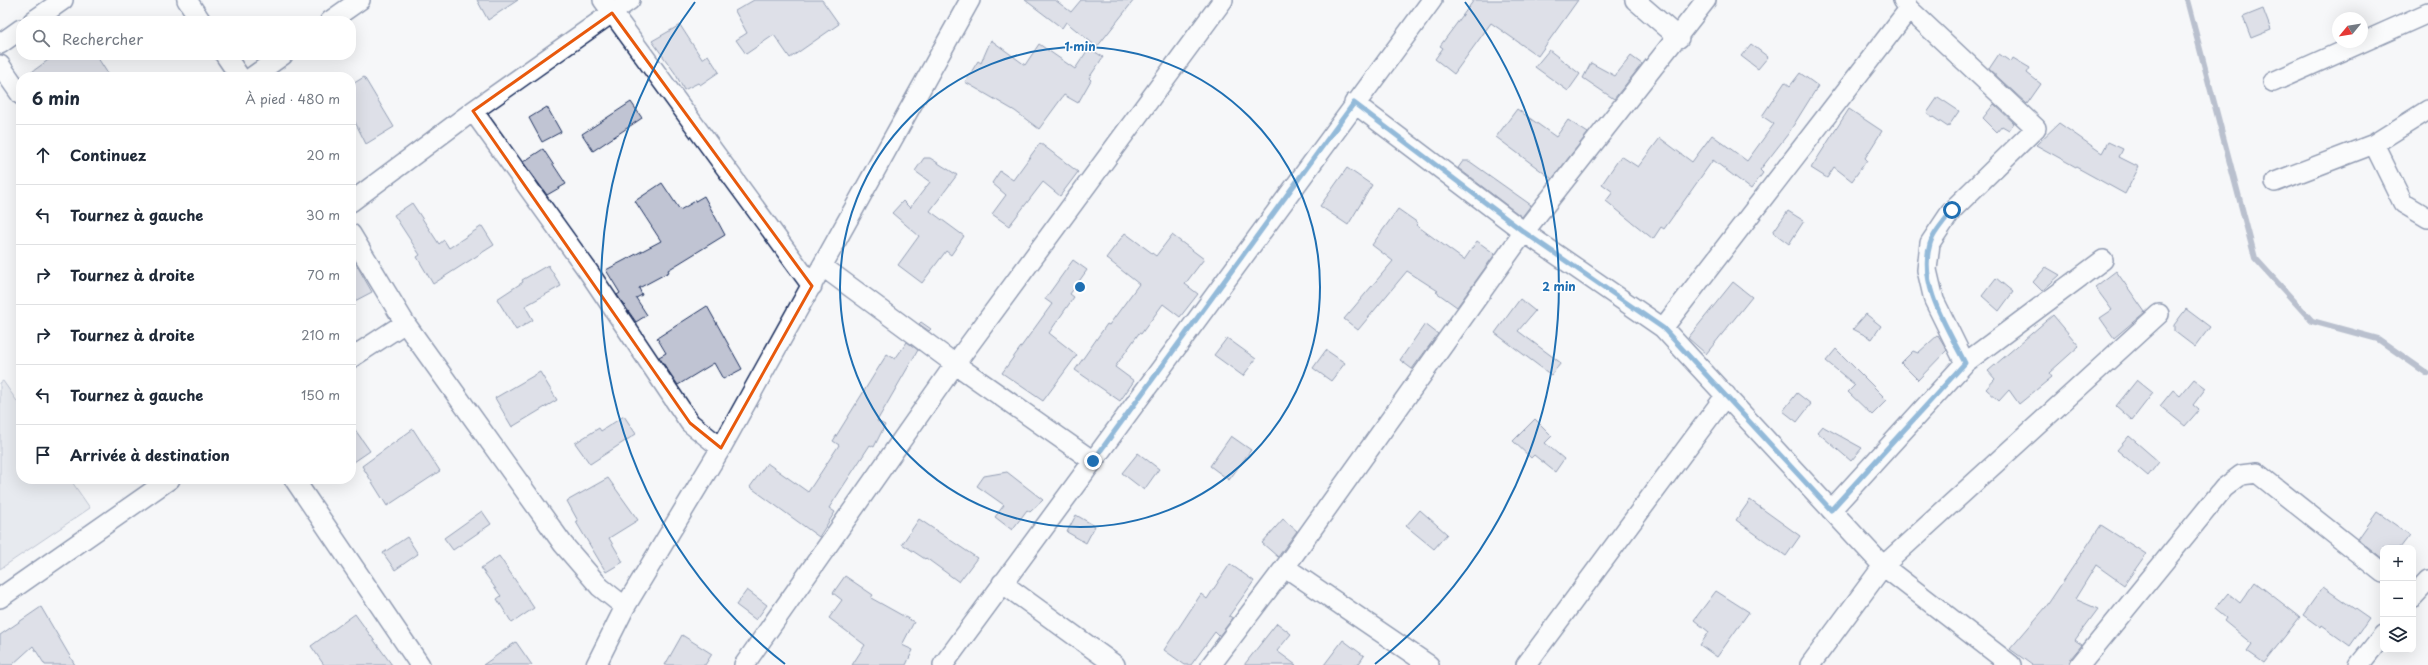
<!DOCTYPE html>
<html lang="fr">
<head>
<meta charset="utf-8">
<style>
  body { margin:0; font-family:"Playpen Sans",sans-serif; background:#f6f6f7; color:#1f2937 }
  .controls { position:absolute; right:12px; bottom:12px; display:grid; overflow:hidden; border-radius:8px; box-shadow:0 4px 16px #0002 }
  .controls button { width:36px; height:36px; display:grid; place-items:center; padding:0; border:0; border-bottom:1px solid #e0e1e3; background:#fff; color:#1f2937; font:20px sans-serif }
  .compass { position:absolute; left:2332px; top:12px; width:36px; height:36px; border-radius:50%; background:#fff; box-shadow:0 4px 16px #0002; rotate:240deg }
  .stop { position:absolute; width:12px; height:12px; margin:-9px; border:3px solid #1f6fb2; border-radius:50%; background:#fff }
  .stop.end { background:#1f6fb2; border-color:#fff; box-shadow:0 1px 4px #0008 }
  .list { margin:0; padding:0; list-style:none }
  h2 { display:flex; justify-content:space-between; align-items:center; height:52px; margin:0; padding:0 16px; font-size:17px }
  h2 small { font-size:13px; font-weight:400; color:#747a83 }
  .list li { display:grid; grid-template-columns:26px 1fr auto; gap:12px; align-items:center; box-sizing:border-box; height:60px; padding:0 16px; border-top:1px solid #e0e1e3 }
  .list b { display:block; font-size:15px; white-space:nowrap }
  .list em { font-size:13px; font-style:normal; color:#747a83 }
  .icon { flex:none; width:22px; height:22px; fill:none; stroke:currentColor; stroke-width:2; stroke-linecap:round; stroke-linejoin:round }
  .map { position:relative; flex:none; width:2428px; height:665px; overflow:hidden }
  .search { position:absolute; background:#fff; box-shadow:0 4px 16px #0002; left:16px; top:16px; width:340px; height:44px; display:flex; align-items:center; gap:10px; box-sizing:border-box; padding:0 14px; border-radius:16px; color:#747a83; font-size:15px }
  .panel { position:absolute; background:#fff; box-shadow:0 4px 16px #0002; left:16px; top:72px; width:340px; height:412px; border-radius:16px }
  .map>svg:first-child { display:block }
  .green { fill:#d6d9e2; stroke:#7884a0 }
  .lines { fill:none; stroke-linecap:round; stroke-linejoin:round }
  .stream { stroke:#707c99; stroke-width:6 }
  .building { fill:#c0c4d3; stroke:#1b2f5e }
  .street-casing { stroke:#1b2f5e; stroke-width:22 }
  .street { stroke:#fff; stroke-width:19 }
  .route { stroke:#1f6fb2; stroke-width:5 }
  .marked { fill:none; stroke:#e8590c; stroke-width:3; stroke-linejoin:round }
  .ring { fill:none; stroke:#1f6fb2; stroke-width:2 }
  .centre { fill:#1f6fb2; stroke:#fff; stroke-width:2 }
  .ring-label { font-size:12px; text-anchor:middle; font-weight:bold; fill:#1f6fb2; stroke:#fff; stroke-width:3; stroke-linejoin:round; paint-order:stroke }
</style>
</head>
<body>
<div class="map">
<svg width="2428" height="665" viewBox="0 0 2428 665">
  <rect width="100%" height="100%" fill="#f6f7f9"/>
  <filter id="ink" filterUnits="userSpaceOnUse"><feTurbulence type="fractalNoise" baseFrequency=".025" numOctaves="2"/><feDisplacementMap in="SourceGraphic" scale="8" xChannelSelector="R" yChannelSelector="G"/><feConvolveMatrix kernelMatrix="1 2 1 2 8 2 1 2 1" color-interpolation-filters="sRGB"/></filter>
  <g filter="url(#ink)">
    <path class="green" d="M3,381l18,26v72h49l20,29 -90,61v-186z"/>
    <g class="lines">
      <path class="stream" d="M2187,0l68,258 57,63 66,18 50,35"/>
    </g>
    <path class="building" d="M477,0h41l-30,20z
      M754,0h68l17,24 -49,34 -16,-23 -28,19 -10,-14 11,-7 -12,-22z
      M1025,0h30l16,12 10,-12h53l-37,47 -31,-25 -4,6z
      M1474,0h104l-40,56 -47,-33 -37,51 -19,-15 8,-11 -3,-2z
      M2263,9l8,21 -20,8 -8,-21z
      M680,25l22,34 6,-4 11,17 -19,13 -2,-2 -14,7 -9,-17 -23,-32z
      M991,40l34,25 14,-21 36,25 14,-21 14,9 -14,21 2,2 -13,23 -14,-8 -25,34 -24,-18 -50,-29 13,-21 3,2z
      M1751,44l17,13 -10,12 -17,-13z
      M1549,50l31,24 -12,17 -33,-24z
      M1999,54l12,8 2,-4 17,10 -3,5 14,11 -14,20 -38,-35z
      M55,55h41l14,22h-85z
      M1631,56l11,8 -28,35 -31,-21 8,-15 24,13z
      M1800,73l18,13 -30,48 -28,36 3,3 -12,16 -38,-29 -49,69 -3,-2 -8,12 -47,-38 7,-9 -11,-8 19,-28 17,11 22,-29 32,24 20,-27 35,26 27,-37 -12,-8 23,-34 5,4z
      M364,77l30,50 -28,17 -15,-30v-29z
      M1938,97l21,14 -11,16 -21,-14z
      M631,102l11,16 -49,33 -11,-17z
      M1994,104l20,19 -5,7 -7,-4 -5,6 -14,-14z
      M547,107l14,25 -19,10 -13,-24z
      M1517,109l39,28 12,-17 20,13 -36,46 -56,-42z
      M1849,109l33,22 -17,27 2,2 -15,21 -18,-14 -7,11 -16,-10z
      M2059,123l43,30 6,-11 15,7 -4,8 20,10 -14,27 -89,-49z
      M1040,143l38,29 -18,24 -17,-14 -34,44 -17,-12 14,-19 -14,-12 8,-12 13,9z
      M543,149l23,35 -19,11 -24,-33z
      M924,158h6l27,17 -27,36 34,25 -13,19 -5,-4 -24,32 -24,-18 21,-29 -27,-23 11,-12 7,7 20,-26 -15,-11z
      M1463,161h6l62,44 -9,12 -64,-49z
      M1347,168l25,17 -24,40 -28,-19z
      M662,183l18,27 24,-14 21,39 -57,35 1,2 -30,16 3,7 -6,3 11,17 -11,7 -19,-27 3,-2 -14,-23 55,-29 -26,-40z
      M412,203l27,41 5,-4 5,8 33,-22 12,19 -61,39 -16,-27 3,-2 -26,-40z
      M1398,209l20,14 -2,2 48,35 13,-19 18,13 -38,53 -21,-15 2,-1 -31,-20 -49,59 -14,-11 49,-58 -21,-16z
      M1788,211l16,10 -15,23 -16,-12z
      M1125,233l31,23 16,-21 32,24 -19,25 13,10 -18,23 -17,-13 -22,30 -2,-1 -24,34 19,14 -14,20 -45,-31 32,-46 2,1 30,-41 -33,-26z
      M351,255l21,37 -21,11z
      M1073,260l14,10 -17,24 4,3 -25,36 28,22 -34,46 -41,-28 50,-69 -7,-5z
      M548,265l13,21 -36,20 8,14 -17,10 -19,-31 26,-17 -1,-2z
      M2046,267l14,8 -18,16 -9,-9z
      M2116,271l29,41 -31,26 -14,-20 12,-8 -17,-23z
      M1996,278l17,14 -14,19 -17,-15z
      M1733,282l19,15 -46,57 -18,-16z
      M1520,299l15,12 -17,20 43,32 -10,12 -56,-42z
      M707,306l35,63 -19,10 -9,-16 -36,22 -19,-28 7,-4 -9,-15z
      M2186,309l24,18 -15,20 -21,-16v-6z
      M1866,314l15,12 -9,13 -19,-10z
      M2053,315l26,31 -30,27 3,4 -33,27 -10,-14 -10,11 -13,-12 9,-10 -7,-8z
      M921,322l10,7 -2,2 -10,-7z
      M1425,324l13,10 -26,35 -12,-9z
      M1938,335l9,15 -29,30 -17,-17 12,-12 5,2z
      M1227,338l29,21 -13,17 -29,-21z
      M907,342l11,8 -41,71 8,4 -11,22 -4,-2 -41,63 6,4 -16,25 -69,-50 17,-24 41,29 31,-47 -6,-4 54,-87 8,5z
      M1836,349l51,51 -15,15 -24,-23 7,-7 -29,-24z
      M1326,350l19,13 -14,18 -18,-13z
      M540,372l17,28 -45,27 -17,-29z
      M2194,379l12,9 -13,17 6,5 -14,16 -25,-20 13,-16 7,6z
      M2137,380l16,13 -21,27 -16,-14z
      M1797,393l14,11 -14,18 -14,-11z
      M624,416l12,18 -46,30 -15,-21 24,-15 2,3z
      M1535,419l17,17 -7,7 19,16 -9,13 -21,-17 -3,3 -18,-17z
      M351,424l19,27 -19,13z
      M1822,426l40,22 -11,13 -34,-29z
      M413,429l27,42 -53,35 -25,-40z
      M1231,436l20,14 -22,30 -19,-14z
      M2129,436l30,26 -11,14 -31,-26z
      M1138,453l21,16 -15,21 -22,-17z
      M1007,472l36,28 -13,12 -3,-2 -15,20 -17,-13 9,-12 -27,-19 7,-10z
      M608,478l30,42 -29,18 14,24 -17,10 -30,-50 2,-1 -11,-20z
      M1750,500l50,36 -14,20 -50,-36z
      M1420,510l27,24 -13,15 -28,-23z
      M482,511l9,13 -38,26 -9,-12z
      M2377,512l33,23 -10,13h-17v11l-25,-20z
      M1076,515l19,11 -9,17 -19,-11z
      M919,519l58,39 -18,24 -33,-24 -1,1 -23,-15z
      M1283,519l14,12 -19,26 -16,-14z
      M2101,525l45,29 -22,31 -28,-20 -21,34 23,10 -23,31 7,5 -11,13 -2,7h-37l-22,-16 36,-42z
      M407,537l11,17 -23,16 -12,-17z
      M499,556l35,52 -22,15 -15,-24 4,-3 -20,-28z
      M1230,564l24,17 -25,35 4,2 -14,18 -4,-4 -24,33h-6l-21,-15 37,-56 6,5z
      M845,576l28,19 -2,3 43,24 -12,23 11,5 -7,15h-54l13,-20 -36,-27 13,-18 -9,-7z
      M2255,582l45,35 -36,46 -17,-12 5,-7 -28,-23 2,-3 -11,-9 13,-16 12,10z
      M2323,587l46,32 -19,27 -28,-20 -1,2 -18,-13z
      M747,590l20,15 -11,15 -20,-15z
      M1716,591l33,21 -32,45 -17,-12 9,-13 -15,-12z
      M41,607l34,58h-30l-12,-19 -21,19h-12v-30z
      M355,614l37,51h-68l-13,-19z
      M1277,623l14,11 -14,17 19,14h-52z
      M682,635l30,19 -7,11h-40z
      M1343,640l21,16 -6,9h-34z
      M516,642l16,23h-49z"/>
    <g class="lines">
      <g class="street-casing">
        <path id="street" d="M187,0l14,21
          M603,0l209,286
          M1635,0l44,38
          M1903,0l6,9 127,119 -84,82 -22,33 -3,27 7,30 31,63
          M33,21l30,-21
          M330,21l30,-21
          M0,44l21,-15
          M225,55l15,22
          M0,65l21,30
          M252,77l31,-22
          M2273,82l155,-69
          M1354,103l170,129 139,96 220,238 128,99
          M473,111l115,160 102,152 31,25
          M2374,144l29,59 25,15
          M2275,182l99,-38 54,-34
          M351,202l122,-91 157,-111
          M351,234l54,89 158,221 37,43 25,20
          M822,266l133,98 138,97
          M1663,328l246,-319
          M351,358l54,-35
          M294,479l126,186
          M1831,510l134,-147 138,-103
          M1285,567l144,98
          M1002,583l113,82
          M2413,597l15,-16
          M0,598l170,-119
          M596,665l29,-58 96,-159 249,-448
          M744,665l211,-301 268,-364
          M943,665l489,-665
          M1211,665l74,-98 239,-335 182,-232
          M1526,665l200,-270
          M1810,665l73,-99 276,-252
          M2080,665l144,-177 17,-13 16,-2 126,100
          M2359,665l24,-30"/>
      </g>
      <use href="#street" class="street"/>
    </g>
  </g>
  <g class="lines" filter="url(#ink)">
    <path class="route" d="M1093,461l261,-358 170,129 139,96 168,182 134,-147c-18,-36 -47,-78 -35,-119 3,-12 16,-24 22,-34"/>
  </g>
  <path d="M0 0H2428V665H0ZM612,13l200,273 -91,162 -31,-25 -217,-312z" fill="#f6f7f9" fill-opacity=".55" fill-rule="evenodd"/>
  <path class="marked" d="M612,13l200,273 -91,162 -31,-25 -217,-312z"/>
  <g class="ring">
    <circle cx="1080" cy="287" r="240"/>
    <path d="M785 664A479 479 0 0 1 695 2M1465 2A479 479 0 0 1 1375 664"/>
  </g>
  <circle cx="1080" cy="287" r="6" class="centre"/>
  <g class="ring-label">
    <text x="1080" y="51">1 min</text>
    <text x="1559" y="291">2 min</text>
  </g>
</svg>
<div class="controls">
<button>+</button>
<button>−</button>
<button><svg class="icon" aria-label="layers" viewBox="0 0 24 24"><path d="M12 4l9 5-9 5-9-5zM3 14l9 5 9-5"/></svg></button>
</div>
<svg class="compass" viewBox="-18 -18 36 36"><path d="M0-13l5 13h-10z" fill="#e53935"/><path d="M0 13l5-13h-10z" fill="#747a83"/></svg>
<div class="stop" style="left:1952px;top:210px"></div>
<div class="stop end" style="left:1093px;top:461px"></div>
<div class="search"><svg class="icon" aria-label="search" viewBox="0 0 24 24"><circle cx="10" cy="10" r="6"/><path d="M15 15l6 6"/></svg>Rechercher</div>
<section class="panel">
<h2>6 min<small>À pied · 480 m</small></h2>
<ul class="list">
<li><svg class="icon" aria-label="ahead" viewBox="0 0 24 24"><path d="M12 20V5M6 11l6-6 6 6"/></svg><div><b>Continuez</b></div><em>20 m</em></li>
<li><svg class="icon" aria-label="left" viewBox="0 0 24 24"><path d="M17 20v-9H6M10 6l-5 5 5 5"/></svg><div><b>Tournez à gauche</b></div><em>30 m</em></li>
<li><svg class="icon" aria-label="right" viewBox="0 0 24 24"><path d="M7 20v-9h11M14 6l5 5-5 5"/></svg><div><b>Tournez à droite</b></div><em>70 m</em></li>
<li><svg class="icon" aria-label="right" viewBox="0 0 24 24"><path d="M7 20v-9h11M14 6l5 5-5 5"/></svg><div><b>Tournez à droite</b></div><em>210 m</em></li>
<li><svg class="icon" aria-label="left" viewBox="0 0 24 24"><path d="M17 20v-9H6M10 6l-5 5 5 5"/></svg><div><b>Tournez à gauche</b></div><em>150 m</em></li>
<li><svg class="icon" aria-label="arrive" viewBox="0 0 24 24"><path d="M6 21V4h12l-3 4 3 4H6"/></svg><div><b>Arrivée à destination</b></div></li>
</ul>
</section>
</div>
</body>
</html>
